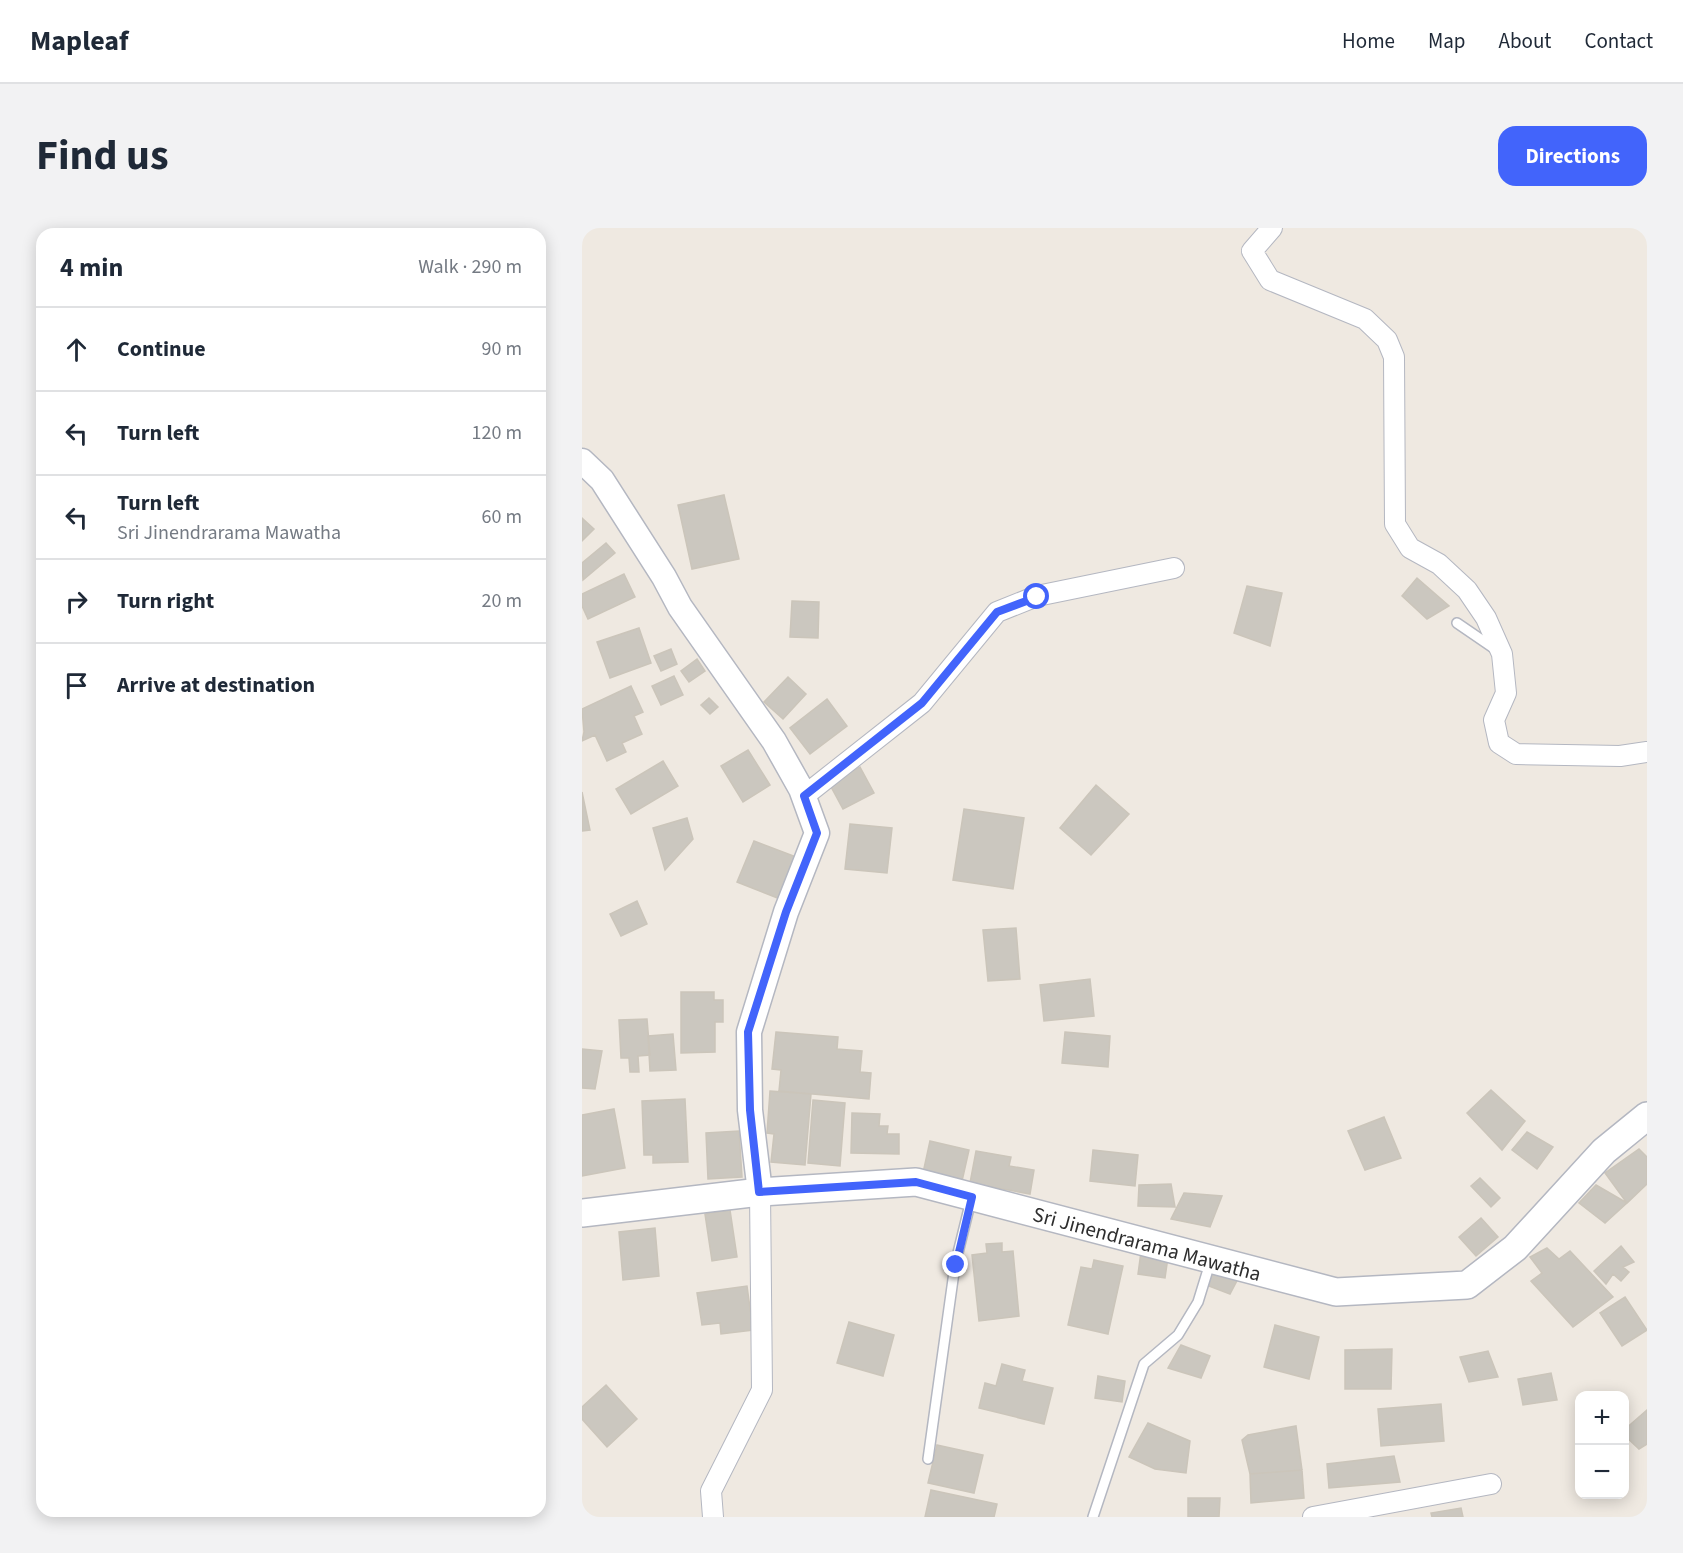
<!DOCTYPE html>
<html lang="en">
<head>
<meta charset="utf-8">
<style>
  body { margin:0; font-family:"Source Sans 3",sans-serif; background:#f2f2f3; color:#1f2937 }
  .controls { position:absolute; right:18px; bottom:18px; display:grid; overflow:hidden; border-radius:12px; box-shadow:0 3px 15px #0003 }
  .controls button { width:54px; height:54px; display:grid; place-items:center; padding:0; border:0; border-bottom:2px solid #e0e1e3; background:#fff; color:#1f2937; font:30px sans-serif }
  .stop { position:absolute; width:18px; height:18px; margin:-14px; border:4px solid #4264fb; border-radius:50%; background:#fff }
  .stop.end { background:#4264fb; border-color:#fff; box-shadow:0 2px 6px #0008 }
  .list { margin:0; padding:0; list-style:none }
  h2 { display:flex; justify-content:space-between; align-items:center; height:78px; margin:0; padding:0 24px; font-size:26px }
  h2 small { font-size:20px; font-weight:400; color:#747a83 }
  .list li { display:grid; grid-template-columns:39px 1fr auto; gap:18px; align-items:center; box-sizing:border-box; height:84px; padding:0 24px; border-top:2px solid #e0e1e3 }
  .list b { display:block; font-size:22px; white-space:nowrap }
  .list p { margin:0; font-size:20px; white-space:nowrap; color:#747a83 }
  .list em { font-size:20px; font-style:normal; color:#747a83 }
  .icon { flex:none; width:33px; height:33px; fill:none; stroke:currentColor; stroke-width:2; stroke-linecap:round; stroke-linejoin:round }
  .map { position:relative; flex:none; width:1065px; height:1289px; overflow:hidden; border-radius:18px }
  header { display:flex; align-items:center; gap:36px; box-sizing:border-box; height:84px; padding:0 30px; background:#fff; border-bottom:2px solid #e0e1e3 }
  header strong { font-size:28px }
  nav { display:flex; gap:33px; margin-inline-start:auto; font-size:21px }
  .intro { display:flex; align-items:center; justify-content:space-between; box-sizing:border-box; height:144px; padding:0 36px }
  h1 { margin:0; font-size:42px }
  .button { padding:15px 27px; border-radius:18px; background:#4264fb; color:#fff; font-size:21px; font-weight:700 }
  main { display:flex; gap:36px; padding:0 36px }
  aside { flex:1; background:#fff; border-radius:18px; box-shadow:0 3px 15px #0003 }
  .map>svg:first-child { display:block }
  .building { fill:#cbc7bf; stroke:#cbc5ba; stroke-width:1.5 }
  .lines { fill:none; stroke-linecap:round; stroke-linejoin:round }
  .service-casing { stroke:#b4b7c1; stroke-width:12 }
  .minor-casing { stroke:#b4b7c1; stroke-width:22 }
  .tertiary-casing { stroke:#b4b7c1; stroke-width:27 }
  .secondary-casing { stroke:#b4b7c1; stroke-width:30 }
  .service { stroke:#fff; stroke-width:9 }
  .minor { stroke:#fff; stroke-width:20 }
  .tertiary { stroke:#fff; stroke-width:24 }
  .secondary { stroke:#fff; stroke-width:27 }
  .route { stroke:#4264fb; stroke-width:8 }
  .labels { text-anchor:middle; stroke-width:5; stroke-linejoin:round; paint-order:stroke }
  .street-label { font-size:21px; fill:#2e2e2e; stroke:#fff }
</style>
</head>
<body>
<header>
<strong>Mapleaf</strong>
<nav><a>Home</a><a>Map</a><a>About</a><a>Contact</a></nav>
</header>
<div class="intro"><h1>Find us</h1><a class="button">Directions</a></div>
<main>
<aside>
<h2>4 min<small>Walk · 290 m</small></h2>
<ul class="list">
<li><svg class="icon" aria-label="ahead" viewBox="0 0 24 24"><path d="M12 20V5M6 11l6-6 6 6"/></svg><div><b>Continue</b></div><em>90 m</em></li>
<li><svg class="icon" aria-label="left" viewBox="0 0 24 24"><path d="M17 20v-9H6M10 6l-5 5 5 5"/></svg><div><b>Turn left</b></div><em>120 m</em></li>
<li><svg class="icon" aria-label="left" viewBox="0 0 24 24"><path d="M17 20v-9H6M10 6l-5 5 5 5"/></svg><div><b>Turn left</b><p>Sri Jinendrarama Mawatha</p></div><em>60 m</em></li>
<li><svg class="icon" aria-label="right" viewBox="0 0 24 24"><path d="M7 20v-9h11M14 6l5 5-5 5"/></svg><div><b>Turn right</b></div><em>20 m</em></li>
<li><svg class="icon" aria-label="arrive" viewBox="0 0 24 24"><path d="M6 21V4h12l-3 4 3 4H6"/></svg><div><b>Arrive at destination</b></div></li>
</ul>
</aside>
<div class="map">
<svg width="1065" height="1289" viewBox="0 0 1065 1289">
  <rect width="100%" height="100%" fill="#efe9e1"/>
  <path class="building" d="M142,267l15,64 -47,10 -14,-64z
    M0,290l12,11 -12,12z
    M24,315l9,10 -32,27 -1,-17z
    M42,346l11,23 -47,22 -6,-13v-12z
    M835,350l32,28 -22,13 -25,-23z
    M665,358l35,7 -12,53 -36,-13z
    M210,373l27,1 -1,36 -28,-1z
    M57,400l12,35 -41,15 -13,-36z
    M89,421l6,15 -16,7 -7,-15z
    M115,431l8,12 -16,11 -8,-11z
    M92,448l9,19 -22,10 -9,-19z
    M206,449l18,17 -23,25 -19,-17z
    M49,458l12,26 -9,4 8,18 -20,9 4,9 -19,9 -12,-26 -13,6 2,-9 -2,-23z
    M127,470l9,9 -8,7 -9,-9z
    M245,471l20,27 -37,28 -20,-26z
    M166,522l22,35 -27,17 -22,-36z
    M81,533l15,25 -47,28 -15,-25z
    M278,539l14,26 -31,16 -14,-26z
    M514,557l33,29 -38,41 -31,-27z
    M0,564l8,38 -8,1z
    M382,581l60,9 -11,71 -60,-9z
    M105,590l6,21 -28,31 -12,-42z
    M268,596l42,4 -5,45 -42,-4z
    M172,613l42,16 -16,42 -43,-17z
    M55,673l10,23 -26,12 -11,-22z
    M434,700l4,51 -32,2 -5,-51z
    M508,751l4,37 -50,5 -4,-36z
    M99,764h33v8h9v22h-8v30l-34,1z
    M65,791l3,36 -12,1 1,16h-9l-1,-14h-8l-2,-38z
    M194,804l62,5 -1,12 25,2 -2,21 11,1 -2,26 -90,-8 2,-21 -9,-1z
    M483,804l45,4 -2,31 -46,-4z
    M91,806l3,36 -26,1 -2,-35z
    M0,821l20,2 -7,38 -13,-1z
    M909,862l34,31 -23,29 -35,-37z
    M188,863l41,3 -6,71 -34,-3 3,-28 -7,-1z
    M103,871l3,63 -35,1v-8h-9l-2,-54z
    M231,872l32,3 -5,63 -32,-3z
    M32,881l11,59 -43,8v-61z
    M270,885l28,1 -1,12h9l-1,8h12v20l-48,-1z
    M802,889l17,41 -36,12 -17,-39z
    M157,903l3,46 -34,2 -2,-46z
    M945,904l26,15 -16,22 -25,-19z
    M348,913l39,9 -7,31 -39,-8z
    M1057,921l8,8v27l-20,19 -22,-30z
    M511,922l45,5 -3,31 -45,-5z
    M394,923l35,6 -2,9 25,4 -4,24 -60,-11z
    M898,950l20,20 -9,9 -20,-21z
    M589,956l4,23 -37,-1 1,-21z
    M1014,957l31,18 -22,20 -26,-20z
    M602,965l38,3 -12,31 -39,-8z
    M148,982l7,47 -25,4 -7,-47z
    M899,990l17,19 -22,19 -17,-19z
    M73,1000l4,48 -36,4 -4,-48z
    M420,1015v9l11,-1 6,65 -40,5 -7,-66 15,-2 -1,-9z
    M1039,1018l13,16 -11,5 6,5 -8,9 -8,-7 -7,10 -12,-13z
    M965,1020l12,11 11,-8 43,46 -40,30 -42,-46 11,-8 -12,-16z
    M559,1024l27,5 -3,21 -27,-4z
    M512,1032l29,6 -15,68 -40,-9 13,-58 11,2z
    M636,1039l23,6 -11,21 -24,-9z
    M165,1058l6,44 -32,4 -1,-11 -18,2 -5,-32z
    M1043,1069l22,33 -25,16 -22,-33z
    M267,1094l45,13 -11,41 -46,-13z
    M693,1097l44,12 -10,42 -45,-12z
    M599,1117l29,11 -9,22 -33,-10z
    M810,1121l-1,40h-46v-39z
    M906,1123l10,26 -29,5 -9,-25z
    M420,1136l23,6 -3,11 31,7 -9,36 -65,-16 6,-25 11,3z
    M969,1145l6,27 -34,5 -5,-26z
    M516,1148l27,5 -3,21 -27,-4z
    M24,1157l31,34 -30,28 -25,-28v-12z
    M859,1176l3,37 -63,5 -3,-37z
    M1065,1182v34l-8,5 -15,-14v-5z
    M566,1195l42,18 -4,32 -31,-4 -26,-12z
    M714,1198l6,44 -52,4 -8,-34 6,-5z
    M355,1217l46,10 -9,38 -46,-10z
    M812,1228l6,26 -71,6 -2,-24z
    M720,1242l2,28 -53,5 -1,-29z
    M349,1262l66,14 -3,13h-69z
    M606,1270h32l-1,19h-31z
    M879,1280l2,9h-31l-1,-4z"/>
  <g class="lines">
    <g class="service-casing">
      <path id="service" d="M875,395l38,26
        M346,1231l27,-194 16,-65
        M511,1289l51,-153 34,-29 20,-33 12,-39"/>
    </g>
    <g class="minor-casing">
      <path id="minor" d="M690,0l-20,23 18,29 95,39 22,21 7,17 1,167 15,24 29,16 28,26 19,28 16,36 4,39 -12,27 5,23 17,11 104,2 27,-4
        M222,568l118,-93 75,-91 40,-16 137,-28
        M131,1289l-2,-26 51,-101 -2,-198
        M731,1289l178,-33"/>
    </g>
    <g class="tertiary-casing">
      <path id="tertiary" d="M0,233l20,19 62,97 16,30 94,134 27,48 16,44 -31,79 -37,120 1,78 10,82"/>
    </g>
    <g class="secondary-casing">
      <path id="secondary" d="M0,985l178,-21 156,-10 420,110 131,-7 48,-37 89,-97 43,-35"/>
    </g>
    <use href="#service" class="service"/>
    <use href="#minor" class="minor"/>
    <use href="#tertiary" class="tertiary"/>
    <use href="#secondary" class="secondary"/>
  </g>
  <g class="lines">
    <path class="route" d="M374,1037l16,-68 -56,-15 -157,10 -9,-82 -2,-78 38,-120 31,-79 -13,-37 118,-93 75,-91 40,-15"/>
  </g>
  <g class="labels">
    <g class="street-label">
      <text transform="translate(565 1016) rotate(15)" y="7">Sri Jinendrarama Mawatha</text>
    </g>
  </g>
</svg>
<div class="controls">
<button>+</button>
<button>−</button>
</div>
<div class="stop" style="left:455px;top:369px"></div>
<div class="stop end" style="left:374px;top:1037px"></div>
</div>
</main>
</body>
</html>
